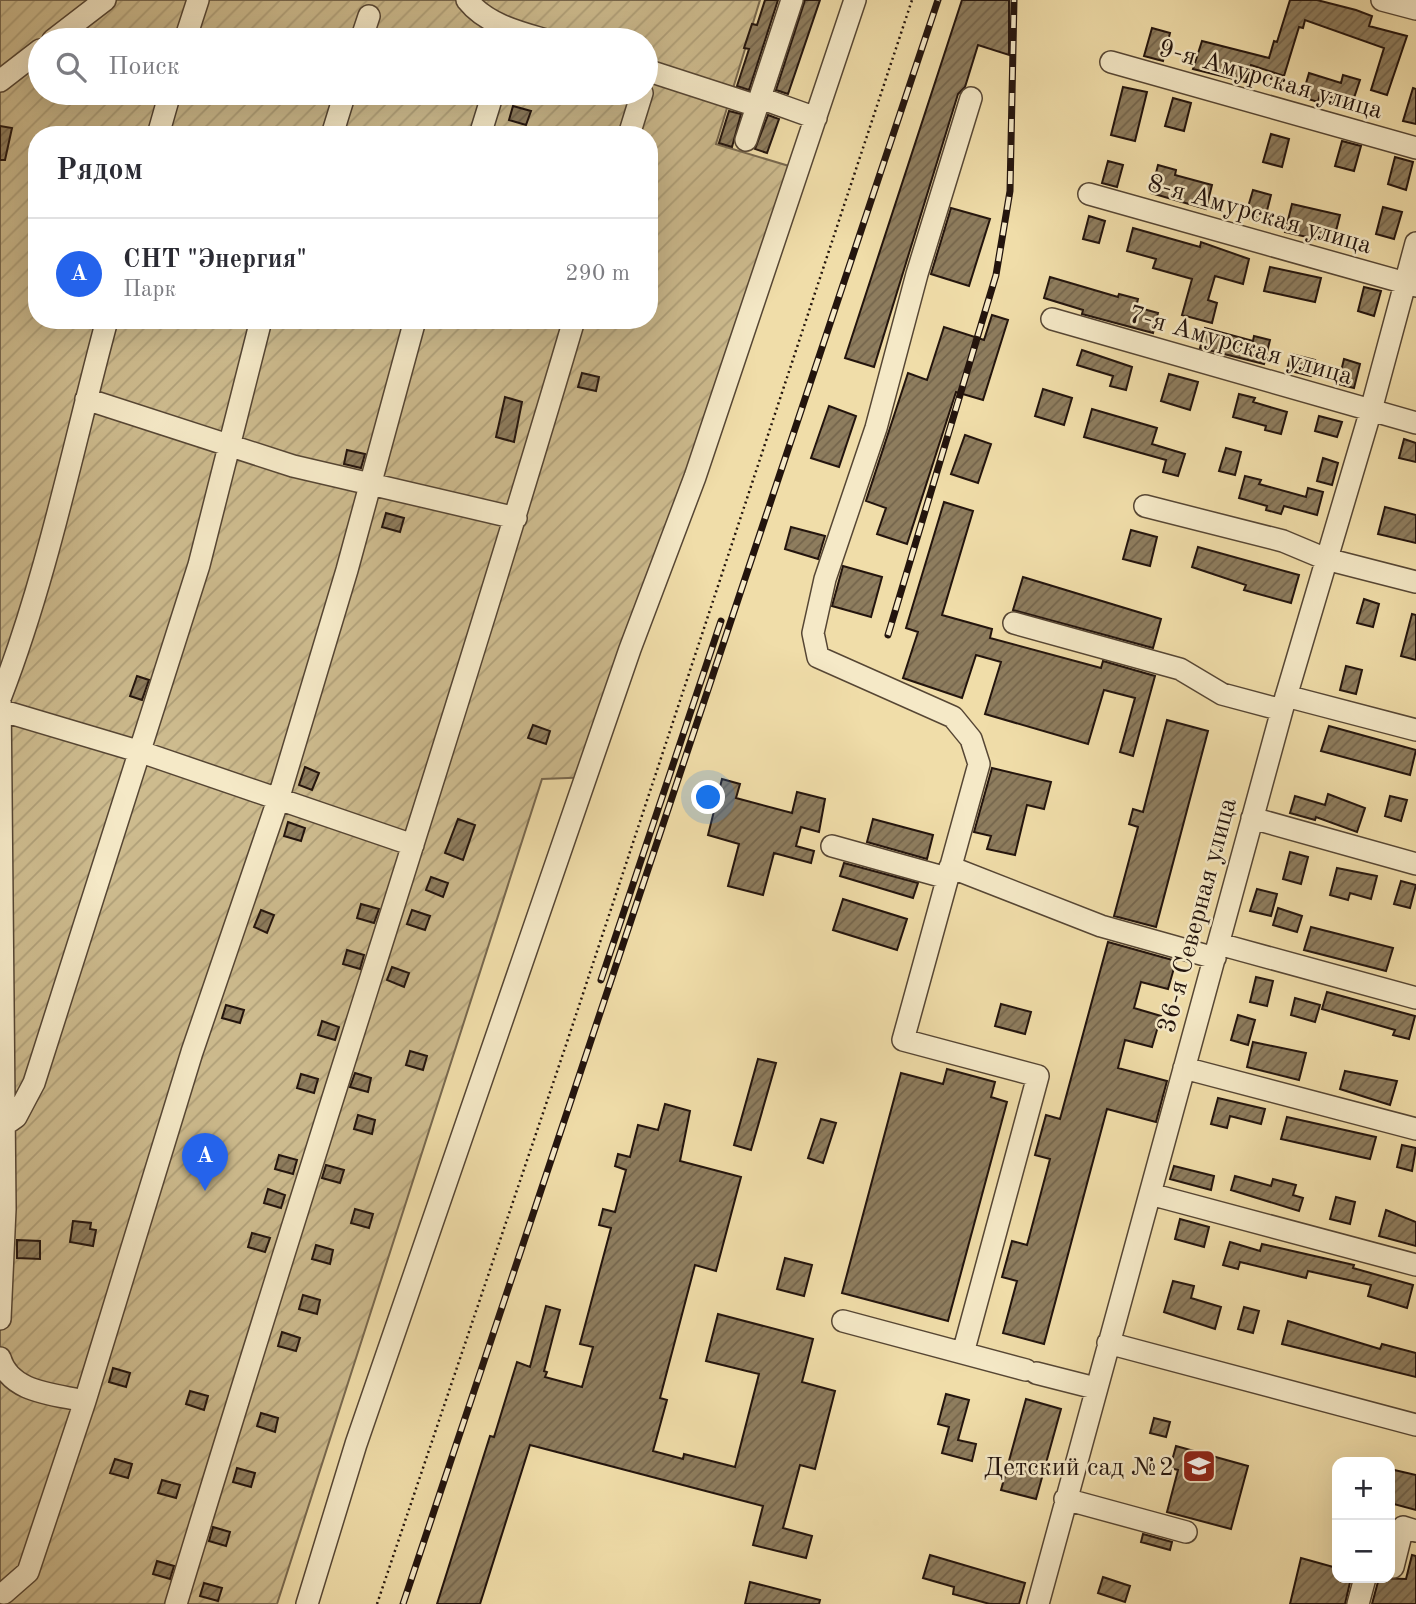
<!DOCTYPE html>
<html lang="ru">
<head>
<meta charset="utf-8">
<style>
  body { margin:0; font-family:"Old Standard TT",serif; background:#f7f7f7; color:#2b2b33 }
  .controls { position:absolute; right:21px; bottom:21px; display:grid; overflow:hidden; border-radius:14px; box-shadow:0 7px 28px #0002 }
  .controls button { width:63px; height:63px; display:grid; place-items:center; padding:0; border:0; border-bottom:2px solid #e1e1e2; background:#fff; color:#2b2b33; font:35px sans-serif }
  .you { position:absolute; left:709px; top:798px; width:24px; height:24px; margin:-18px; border:5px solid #fff; border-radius:50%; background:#1a73e8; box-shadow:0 0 0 10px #1a73e833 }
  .badge { display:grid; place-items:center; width:46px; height:46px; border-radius:50%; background:#2563eb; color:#fff; font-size:23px; font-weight:700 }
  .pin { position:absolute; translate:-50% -58px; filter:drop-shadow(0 2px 4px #0008) }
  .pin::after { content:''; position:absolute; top:37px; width:24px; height:21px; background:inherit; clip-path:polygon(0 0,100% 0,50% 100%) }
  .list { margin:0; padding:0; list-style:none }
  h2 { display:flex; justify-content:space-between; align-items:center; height:91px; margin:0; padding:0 28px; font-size:30px }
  h2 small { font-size:23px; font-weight:400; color:#7c7c81 }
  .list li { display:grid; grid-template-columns:46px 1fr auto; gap:21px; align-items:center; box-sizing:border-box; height:112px; padding:0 28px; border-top:2px solid #e1e1e2 }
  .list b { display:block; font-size:26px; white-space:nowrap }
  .list p { margin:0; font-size:23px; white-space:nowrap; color:#7c7c81 }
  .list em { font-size:23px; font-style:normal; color:#7c7c81 }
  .icon { flex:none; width:38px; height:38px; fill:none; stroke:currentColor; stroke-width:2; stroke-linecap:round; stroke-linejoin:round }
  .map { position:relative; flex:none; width:1416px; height:1604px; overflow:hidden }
  .search { position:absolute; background:#fff; box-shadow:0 7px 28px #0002; left:28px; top:28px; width:630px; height:77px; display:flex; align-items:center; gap:18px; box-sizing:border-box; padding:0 24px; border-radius:38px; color:#7c7c81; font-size:26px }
  .panel { position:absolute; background:#fff; box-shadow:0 7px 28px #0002; left:28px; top:126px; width:630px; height:203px; border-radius:28px }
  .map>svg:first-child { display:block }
  .garden { fill:url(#garden-furrows); stroke:#78684e; stroke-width:2; fill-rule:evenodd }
  .building { fill:url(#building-hatch); stroke:#23140d; stroke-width:2 }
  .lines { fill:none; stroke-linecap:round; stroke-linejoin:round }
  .minor-casing { stroke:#564634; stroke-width:24 }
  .path { stroke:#23140d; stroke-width:2.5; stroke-dasharray:2 3.5; stroke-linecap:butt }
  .minor { stroke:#f5e9c7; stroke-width:21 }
  .rail-casing { stroke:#23140d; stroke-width:7 }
  .rail { stroke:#f5e9c7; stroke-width:4.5; stroke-dasharray:13; stroke-linecap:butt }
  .labels { text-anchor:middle; stroke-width:5; stroke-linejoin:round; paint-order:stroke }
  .street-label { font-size:26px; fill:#23140d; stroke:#f5e9c7 }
  .poi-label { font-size:26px; fill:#23140d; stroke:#f5e9c7; text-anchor:end }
</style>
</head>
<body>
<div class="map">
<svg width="1416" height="1604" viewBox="0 0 1416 1604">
  <defs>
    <pattern id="garden-furrows" width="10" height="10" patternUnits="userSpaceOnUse" patternTransform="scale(1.75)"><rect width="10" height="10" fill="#cdbb8e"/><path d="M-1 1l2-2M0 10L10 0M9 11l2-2" fill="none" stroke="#b0a079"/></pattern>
    <pattern id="building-hatch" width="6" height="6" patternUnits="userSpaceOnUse" patternTransform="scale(1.75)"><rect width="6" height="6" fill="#8e7d5e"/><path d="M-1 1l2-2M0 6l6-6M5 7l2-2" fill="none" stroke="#74654c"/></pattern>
  </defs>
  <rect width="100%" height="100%" fill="#f0dda9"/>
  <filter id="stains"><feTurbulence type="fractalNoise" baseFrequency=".00286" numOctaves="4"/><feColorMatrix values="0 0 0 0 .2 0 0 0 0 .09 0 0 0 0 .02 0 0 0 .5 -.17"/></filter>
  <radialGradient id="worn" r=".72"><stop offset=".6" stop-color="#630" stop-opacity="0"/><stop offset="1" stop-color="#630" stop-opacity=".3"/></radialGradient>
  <path class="garden" d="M0,0h760l-44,144 73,22 -195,611 -52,2 -265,825h-277zM40,40h606v53h-606zM37,135h612v185h-612z"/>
  <path class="building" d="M765,0h13l-29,90 -12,-4 12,-37 -5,-1 8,-24 5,1z
    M805,0h15l-32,94 -12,-4z
    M962,0h47v55l-31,-10 -13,42 -7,7 -84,273 -29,-9z
    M1290,0h27l39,10 16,6 -3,10 38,10 -20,59 -16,-5 13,-42 -79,-28 -2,8 -4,-1 -15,49 -33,-11 -5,17 -53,-13 9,-28 67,17 5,-17 3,1z
    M1152,28l18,5 -7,28 -19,-5z
    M1309,73l32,10 2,-8 17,5 -8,24 -32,-10 -2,8 -16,-5z
    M1123,87l24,5 -12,49 -24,-6z
    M1413,88l3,1v35l-13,-3z
    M1173,98l18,5 -7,28 -19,-5z
    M513,106l18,5 -5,14 -17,-5z
    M729,111l12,3 -9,33 -13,-4z
    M768,115l11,4 -12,34 -12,-4z
    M0,126l12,2 -7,32h-5z
    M1271,134l18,5 -7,28 -19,-5z
    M1342,141l19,5 -7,25 -19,-5z
    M1395,157l18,5 -7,28 -18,-6z
    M1108,161l15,4 -6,22 -15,-4z
    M1158,165l18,5 -1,5 37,10 -6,24 -55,-16z
    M1253,190l18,5 -7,27 -19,-5z
    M1292,204l48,11 -7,28 -48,-11z
    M1383,207l19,5 -8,27 -18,-5z
    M951,208l39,11 -21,67 -38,-12z
    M1089,216l16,5 -6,22 -16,-4z
    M1133,228l67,19 1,-5 48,17 -6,25 -28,-8 -7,24 9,3 -5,20 -30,-8 10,-36 -39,-11 3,-9 -29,-8z
    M1270,267l51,11 -6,24 -51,-11z
    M1050,277l68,20 1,-3 19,5 -2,8 22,6 -5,20 -71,-19 1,-4 -39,-12z
    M1364,287l17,4 -7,25 -16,-5z
    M992,315l16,5 -25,80 -27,-8 -49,152 -30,-10 9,-26 -20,-7 42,-128 19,7 17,-53 40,13z
    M1205,328l48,13 1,-5 16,4 -6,24 -64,-16z
    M1082,350l50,17 -6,23 -16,-4 3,-10 -36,-11z
    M1291,354l24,6 -4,16 -24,-6z
    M1344,359l16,5 -6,24 -16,-4z
    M582,373l17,4 -3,14 -18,-4z
    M1169,374l29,8 -8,28 -29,-9z
    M1043,389l29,9 -8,27 -29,-9z
    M1239,394l16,4 -2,4 34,10 -6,22 -16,-4 1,-4 -33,-9z
    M505,397l17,5 -8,40 -18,-5z
    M829,406l27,10 -17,51 -28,-9z
    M1092,409l65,19 -5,16 33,10 -7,22 -15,-4 3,-12 -82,-23z
    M1319,416l23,6 -5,15 -22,-6z
    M965,435l26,9 -13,39 -27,-9z
    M1404,439l12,4v19l-17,-4z
    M1226,448l15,4 -6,23 -16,-4z
    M347,450l18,4 -4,14 -17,-4z
    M1323,458l15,5 -6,22 -15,-4z
    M1245,476l16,4 -2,4 47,13 2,-9 15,4 -6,23 -33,-9 -3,8 -15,-4 1,-4 -28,-8z
    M944,502l29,9 -31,104 50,14 -2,9 111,30 2,-7 52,15 -22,80 -13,-4 15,-54 -31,-8 -16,54 -103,-30 16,-52 -25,-7 -14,43 -59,-20 15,-46 -12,-4z
    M1385,507l31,8v28l-38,-9z
    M386,513l18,5 -4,14 -18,-5z
    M791,527l34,9 -7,23 -33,-10z
    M1131,530l26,7 -7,29 -27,-7z
    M1198,547l101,28 -8,28 -47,-13 2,-5 -54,-18z
    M843,566l39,11 -11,40 -39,-11z
    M1023,577l138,42 -8,29 -140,-38z
    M1364,599l15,5 -6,23 -16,-4z
    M1412,614l4,1v45l-15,-4z
    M1346,666l16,4 -6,24 -16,-4z
    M137,676l12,4 -7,20 -12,-4z
    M1167,720l41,11 -52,196 -42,-11 24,-89 -9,-3 4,-15 10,3z
    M533,725l17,6 -4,13 -18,-6z
    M1329,726l87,24 -6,25 -89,-24z
    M305,767l14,6 -7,17 -13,-5z
    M992,768l59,14 -7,27 -17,-4 -12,50 -28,-6 4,-13 -17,-4z
    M722,779l18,5 -4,14 56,15 5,-21 28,7 -6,33 -18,-5 -5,19 18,5 -3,12 -37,-10 -11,42 -35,-9 11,-42 -31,-9z
    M1328,794l37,14 -8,24 -41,-15 -1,3 -25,-7 5,-17 30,9z
    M1390,796l17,4 -6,21 -16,-5z
    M458,819l17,6 -12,35 -18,-7z
    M873,819l60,16 -6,24 -60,-17z
    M288,822l17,6 -4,13 -17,-5z
    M1290,852l18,5 -7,27 -18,-5z
    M844,863l74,20 -5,15 -73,-22z
    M1337,868l40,8 -6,23 -21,-6 -2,7 -18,-5z
    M431,877l17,6 -5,14 -17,-7z
    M1401,881l15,4 -6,23 -16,-4z
    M1257,889l20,5 -6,22 -21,-5z
    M843,899l64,20 -10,31 -64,-20z
    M361,904l18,5 -5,14 -17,-5z
    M1278,908l24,8 -5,16 -24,-7z
    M261,910l13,5 -7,18 -13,-6z
    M412,910l18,6 -5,14 -18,-6z
    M1311,927l82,21 -7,23 -82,-21z
    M1108,942l68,19 -8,28 -27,-7 -7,26 27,8 -9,31 -27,-7 -7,28 49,13 -11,41 -49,-13 -63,235 -41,-11 14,-52 -15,-4 10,-36 15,4 23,-86 -15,-4 11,-40 14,4z
    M347,950l17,5 -4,14 -17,-5z
    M392,967l17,6 -5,14 -17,-7z
    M1256,977l17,4 -6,25 -17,-4z
    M1327,992l88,24 -6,23 -16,-4 2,-5 -73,-21z
    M1295,998l25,7 -5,17 -24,-7z
    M1001,1004l30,8 -6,22 -30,-8z
    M226,1005l18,5 -4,13 -18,-5z
    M1238,1015l17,5 -7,25 -17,-5z
    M322,1021l17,6 -4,13 -17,-5z
    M1253,1042l53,11 -7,27 -52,-13z
    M410,1051l17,5 -4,14 -17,-5z
    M758,1059l18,4 -25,87 -17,-5z
    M947,1069l48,13 -4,15 16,5 -59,219 -106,-28 59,-220 42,11z
    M1345,1071l52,10 -7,24 -50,-16z
    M355,1073l16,5 -3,14 -18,-5z
    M301,1074l17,5 -4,14 -17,-5z
    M1218,1098l47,11 -4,15 -31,-8 -3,12 -16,-4z
    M665,1104l25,7 -10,50 61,16 -25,94 -21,-6 -35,133 7,2 -14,51 30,8 1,-5 51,13 24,-93 -53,-13 12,-47 95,25 -11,43 33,9 -20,78 -15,-4 -17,63 29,8 -6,22 -53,-13 10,-39 -233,-61 -50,159h-43l53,-168 4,1 23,-75 13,5 16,-61 14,4 -16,61 3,1 -2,5 37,10 11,-40 -13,-3 31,-116 -12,-3 4,-16 12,3 11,-42 -11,-4 3,-12 12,3 8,-32 20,5z
    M358,1115l17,5 -3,14 -18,-5z
    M1287,1117l89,20 -6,22 -89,-20z
    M821,1119l15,4 -13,40 -15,-5z
    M1402,1145l14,3 -4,23 -15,-4z
    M279,1155l18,5 -4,14 -18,-5z
    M326,1165l18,5 -4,13 -18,-5z
    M1174,1166l40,10 -3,14 -41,-11z
    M1235,1176l36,10 2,-7 23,6 -3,10 10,3 -4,13 -68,-21z
    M268,1189l17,6 -4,13 -17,-5z
    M1336,1197l19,5 -5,22 -20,-5z
    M355,1209l18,5 -4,14 -18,-5z
    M1386,1210l30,12v24l-37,-10z
    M1180,1219l29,8 -5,20 -29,-8z
    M73,1221l18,2 -1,6 6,1 -3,16 -23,-4z
    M252,1233l18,5 -5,14 -17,-5z
    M17,1240l23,1v18l-23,-1z
    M1230,1242l30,9 2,-7 35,8 57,13 -1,3 60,17 -6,23 -39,-12 3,-11 -63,-14 -2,7 -66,-16 -2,7 -15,-4z
    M316,1245l17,5 -3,14 -18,-5z
    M785,1258l27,7 -8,31 -27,-7z
    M1173,1281l21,5 -3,12 30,9 -6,22 -51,-17z
    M303,1295l17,5 -3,14 -18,-5z
    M1244,1307l15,4 -6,22 -15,-4z
    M1288,1321l92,28 2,-5 34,9v24l-134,-33z
    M282,1332l18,6 -4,13 -18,-5z
    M113,1368l17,5 -4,14 -17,-5z
    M190,1391l18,5 -4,14 -18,-6z
    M946,1394l23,6 -11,40 18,4 -4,17 -30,-8 7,-26 -11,-3z
    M1026,1399l35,10 -25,90 -35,-9z
    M261,1413l17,5 -3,14 -18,-6z
    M1154,1418l16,4 -4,15 -16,-4z
    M1176,1446l72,20 -17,63 -64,-17 11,-42 -8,-2z
    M115,1459l17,5 -4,14 -18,-5z
    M237,1468l18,5 -4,14 -18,-5z
    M1390,1469l26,6v35l-26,-7z
    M162,1480l18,5 -4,13 -18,-5z
    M213,1527l17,5 -4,14 -17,-5z
    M1143,1534l29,8 -2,8 -29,-8z
    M930,1555l95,28 -6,21h-29l-37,-10 1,-7 -31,-9z
    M1412,1555l4,1v48h-44l7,-26 27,1z
    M1301,1558l36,10v10h14l-6,26h-55z
    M157,1561l17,5 -4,13 -17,-5z
    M1103,1577l27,9 -5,16 -27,-9z
    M750,1582l70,18 -1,4h-74z
    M204,1583l18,5 -4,13 -18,-5z"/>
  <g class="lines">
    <g class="minor-casing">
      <path id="minor" d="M467,0c19,24 51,32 79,40
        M1382,0l34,9
        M53,40l52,-40
        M185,40l13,-40
        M361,40l8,-24
        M1111,62l305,86
        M646,70l111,36
        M0,81l40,-31
        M760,98l56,20
        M158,135l12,-42
        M332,135l13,-42
        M480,135l13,-42
        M629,135l13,-42
        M746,140l46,-140
        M1089,194l327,92
        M1052,319l364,104
        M86,399l207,67 223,52
        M1145,506l138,35 43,18 90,23
        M1014,623l166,46 42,25 60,16
        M0,691l5,518 -5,110
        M1,696c47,-122 72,-250 106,-376
        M1286,696l130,34
        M0,710l141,42 272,93
        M1252,818l164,46
        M832,846l115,32
        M950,867l151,59 114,32
        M1219,944l197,54
        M1184,1068l232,61
        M2,1127l14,-10 18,-34 165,-518 62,-245
        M1150,1194l266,71
        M843,1321l183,49
        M1108,1343l308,82
        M963,1353l75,-277 -135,-36 76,-276 -8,-25 -18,-22 -135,-60 -5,-24 12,-54 51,-151 41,-154 54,-176
        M0,1358c10,35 54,36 85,43
        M1036,1373l59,15
        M1065,1499l121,33
        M1390,1566l3,1 10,-40 13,4
        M4,1593l24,-21 57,-171 107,-349 86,-252 69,-230 68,-250
        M176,1604c129,-429 271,-854 398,-1284
        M307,1604l49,-160 274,-795 65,-172 160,-477
        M1038,1604l244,-894 89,-300 45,-167
        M1358,1604l7,-26"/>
    </g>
    <path class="path" d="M377,1604l190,-562 345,-1042"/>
    <use href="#minor" class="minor"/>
    <g class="rail-casing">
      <path id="rail" d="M888,635l108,-360 14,-84 4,-191
        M601,980l120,-359
        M403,1604l535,-1604"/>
    </g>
    <use href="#rail" class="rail"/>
  </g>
  <defs>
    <g id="school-square" transform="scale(1.75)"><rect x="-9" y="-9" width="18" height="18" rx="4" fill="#8f2418" stroke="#f5e9c7"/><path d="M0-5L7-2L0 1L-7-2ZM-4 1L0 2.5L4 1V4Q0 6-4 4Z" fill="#fff"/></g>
  </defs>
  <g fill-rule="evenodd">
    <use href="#school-square" x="1199" y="1466"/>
  </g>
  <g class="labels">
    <g class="street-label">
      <text transform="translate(1271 78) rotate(16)" y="9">9-я Амурская улица</text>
      <text transform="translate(1260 213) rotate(16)" y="9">8-я Амурская улица</text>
      <text transform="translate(1241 344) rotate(16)" y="9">7-я Амурская улица</text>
      <text transform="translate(1196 915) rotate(-75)" y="9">36-я Северная улица</text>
    </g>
    <g class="poi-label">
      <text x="1174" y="1475">Детский сад №2</text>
    </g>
  </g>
  <rect width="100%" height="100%" filter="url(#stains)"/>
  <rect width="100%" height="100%" fill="url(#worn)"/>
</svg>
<div class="controls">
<button>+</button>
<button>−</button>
</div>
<div class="you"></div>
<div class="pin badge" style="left:205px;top:1191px">A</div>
<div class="search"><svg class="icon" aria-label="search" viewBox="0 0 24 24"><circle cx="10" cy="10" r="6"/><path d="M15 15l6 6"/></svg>Поиск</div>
<section class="panel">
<h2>Рядом<small></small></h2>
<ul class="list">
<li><span class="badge">A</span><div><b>СНТ &quot;Энергия&quot;</b><p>Парк</p></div><em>290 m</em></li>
</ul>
</section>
</div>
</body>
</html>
